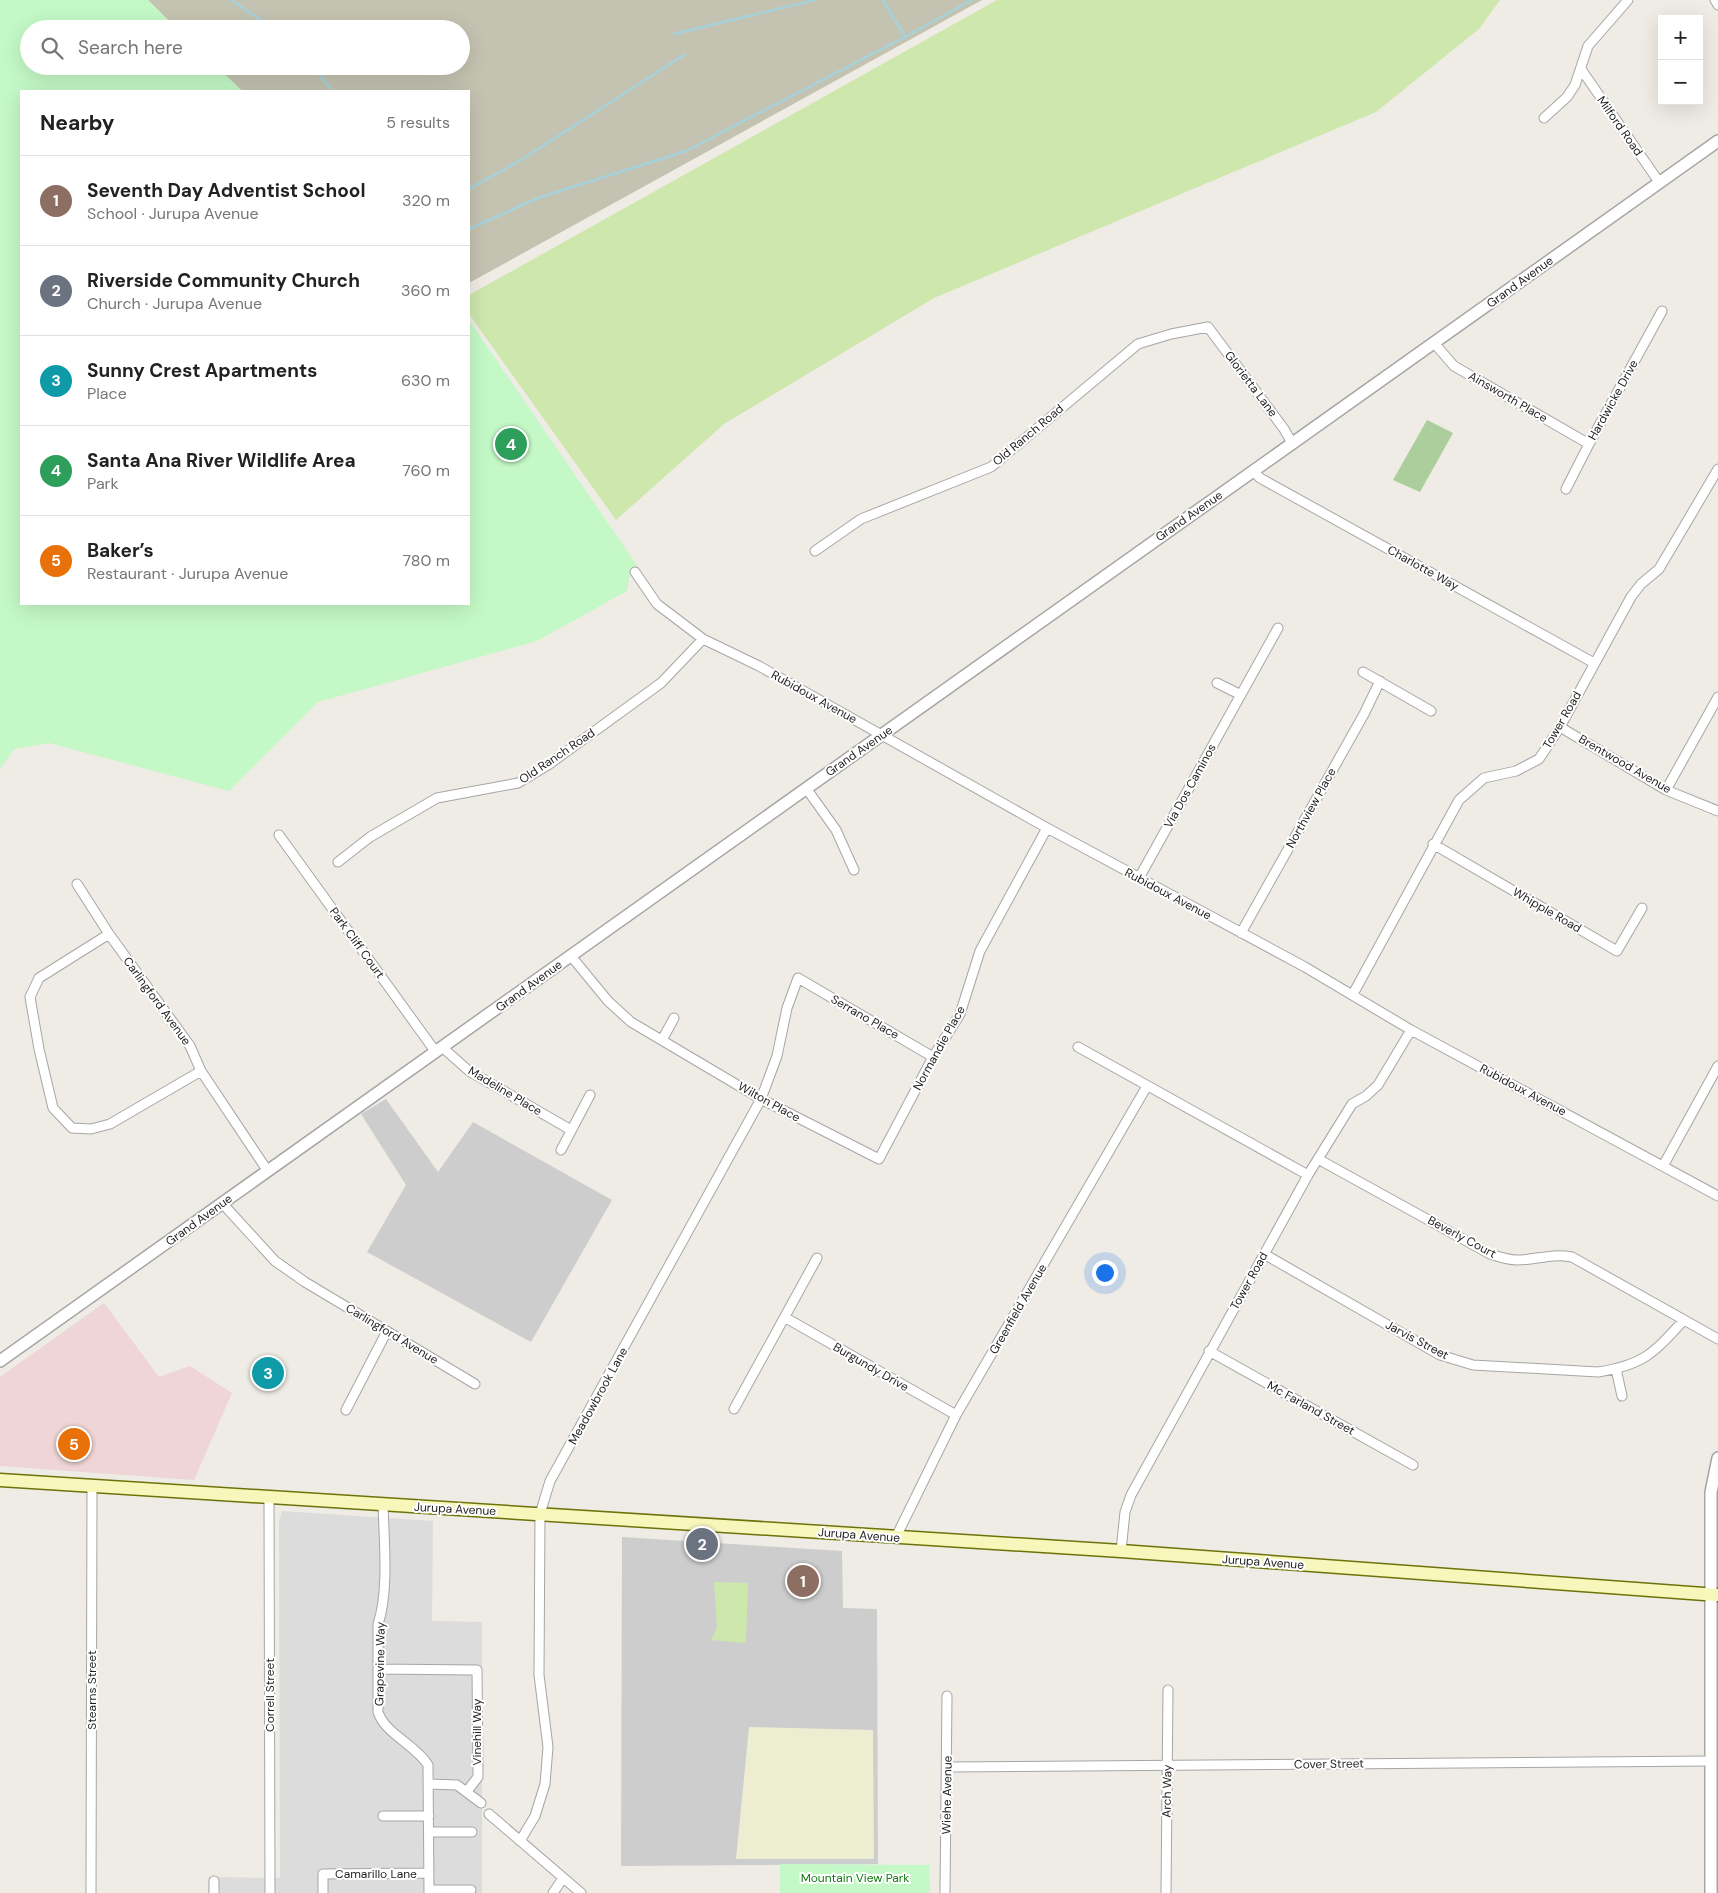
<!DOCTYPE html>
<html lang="en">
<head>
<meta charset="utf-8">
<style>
  body { margin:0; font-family:"DM Sans",sans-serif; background:#f2f2f2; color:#222 }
  .controls { position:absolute; right:15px; top:15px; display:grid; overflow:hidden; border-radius:0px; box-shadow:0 5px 20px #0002 }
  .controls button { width:45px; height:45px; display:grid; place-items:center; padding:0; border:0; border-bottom:1px solid #e0e0e0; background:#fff; color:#222; font:25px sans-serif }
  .you { position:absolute; left:1104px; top:1272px; width:18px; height:18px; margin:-12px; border:4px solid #fff; border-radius:50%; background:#1a73e8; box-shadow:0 0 0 8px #1a73e833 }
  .badge { display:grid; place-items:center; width:32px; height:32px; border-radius:50%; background:#c60710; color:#fff; font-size:16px; font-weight:700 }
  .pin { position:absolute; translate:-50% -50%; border:2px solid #fff; box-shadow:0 1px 5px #0006 }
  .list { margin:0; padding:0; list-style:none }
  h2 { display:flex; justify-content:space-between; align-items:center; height:65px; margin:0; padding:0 20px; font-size:21px }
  h2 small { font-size:16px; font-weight:400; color:#767676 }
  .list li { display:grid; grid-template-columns:32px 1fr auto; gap:15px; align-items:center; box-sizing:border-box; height:90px; padding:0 20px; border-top:1px solid #e0e0e0 }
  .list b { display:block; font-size:19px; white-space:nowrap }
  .list p { margin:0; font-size:16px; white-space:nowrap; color:#767676 }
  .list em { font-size:16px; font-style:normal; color:#767676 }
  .icon { flex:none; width:28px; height:28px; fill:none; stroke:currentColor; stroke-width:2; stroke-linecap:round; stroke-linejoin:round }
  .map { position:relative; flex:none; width:1718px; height:1893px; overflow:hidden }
  .search { position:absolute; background:#fff; box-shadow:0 5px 20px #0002; left:20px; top:20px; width:450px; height:55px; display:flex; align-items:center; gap:12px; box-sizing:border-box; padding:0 18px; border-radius:28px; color:#767676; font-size:19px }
  .panel { position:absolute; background:#fff; box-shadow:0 5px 20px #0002; left:20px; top:90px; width:450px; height:515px; border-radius:0px }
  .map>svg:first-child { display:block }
  .residential { fill:#dddcdc }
  .commercial { fill:#efd5d5 }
  .religious { fill:#cdcdcd }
  .construction { fill:#c4c3b1 }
  .farmland { fill:#ecedd1 }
  .grass { fill:#cde7ad }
  .forest { fill:#accd9c }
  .park { fill:#c4f8c6 }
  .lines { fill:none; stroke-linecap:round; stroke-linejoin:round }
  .stream { stroke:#a7d2db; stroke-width:2.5 }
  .minor-casing { stroke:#a6a6a6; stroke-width:11 }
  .tertiary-casing { stroke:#a6a6a6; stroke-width:14 }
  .secondary-casing { stroke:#6c7309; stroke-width:15 }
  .minor { stroke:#fff; stroke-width:9 }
  .tertiary { stroke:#fff; stroke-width:11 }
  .secondary { stroke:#f7f7bb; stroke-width:12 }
  .labels { text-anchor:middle; stroke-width:4; stroke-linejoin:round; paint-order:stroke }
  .street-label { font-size:12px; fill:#1f1f1f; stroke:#fff }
  .park-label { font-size:12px; fill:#107a13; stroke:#fff }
</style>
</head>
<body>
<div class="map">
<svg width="1718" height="1893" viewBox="0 0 1718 1893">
  <rect width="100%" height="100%" fill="#efece5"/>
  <path class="residential" d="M282,1511l151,10 -1,100 50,1v271h-274l1,-16 71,1 -1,-357z"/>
  <path class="commercial" d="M104,1303l55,74 31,-11 42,27 -38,87 -194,-14v-89z"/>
  <path class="religious" d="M386,1099l52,73 35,-50 139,78 -81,142 -164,-90 39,-67 -45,-71z
    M622,1537l220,14 1,57 34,1 1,255 -257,2z"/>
  <path class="construction" d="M148,0h834l-513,283v-192h-227l-26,-25h245v-37h-284z"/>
  <path class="farmland" d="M749,1727l124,3 1,129h-138z"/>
  <path class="grass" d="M997,0h503l-21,29 -103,83 -442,186 -210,126 -108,96 -147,-206v-19z
    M714,1582l34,1 -2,60 -35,-3 6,-12z"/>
  <path class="forest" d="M1427,420l26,13 -33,59 -27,-12z"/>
  <path class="park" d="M0,0h148l29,29h-148v37h187l26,25h-221v513h448v-284l169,247 -8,6 -3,18 -90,50 -219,61 -89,89 -180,-48 -35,6 -14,20z
    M780,1864l149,1 1,28h-150z"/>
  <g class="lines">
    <path class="stream" d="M231,0l44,29
      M883,0l22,37
      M674,34l141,-34
      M313,66l19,25
      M469,189l52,-29 163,-105
      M469,229l69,-31 148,-47 219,-114 67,-37"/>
    <g class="minor-casing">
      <path id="minor" d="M1715,0l3,5
        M1581,69l78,113
        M1544,118l23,-21 8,-12 13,-39 40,-46
        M1434,343l20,23 135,78
        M1253,471l7,7 334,185
        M1566,489l23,-45 73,-133
        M815,551l46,-32 130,-52 147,-123 33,-10 37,-7 76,102 8,14
        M635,572l22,32 46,35 56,27 288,162 258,139 106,63 307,166
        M1363,672l68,39
        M1217,683l24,12
        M1560,727l106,63 52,21
        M806,788l30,42 18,40
        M1666,790l52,-93
        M279,835l156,216
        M1433,844l184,107 25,-43
        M338,862l32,-25 67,-39 81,-15 30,-18 113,-82 42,-44
        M1139,878l139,-250
        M77,884l32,50 81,112 11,25 66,99
        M1241,933l123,-219 16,-33
        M109,934l-70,44 -9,19 9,52 14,59 19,20 19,1 19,-5 91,-53
        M571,956l37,45 23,21 130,77 118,60 54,-102 27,-43 20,-63 67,-123
        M1353,994l106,-194 25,-22 32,-7 23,-12 21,-32 71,-130 10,-13 18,-15 59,-100
        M662,1040l12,-22
        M442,1047l27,24 102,59
        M1078,1047l230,128
        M561,1150l29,-55
        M1318,1159l172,95c9,3 18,6 27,6 21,0 32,-7 55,-3l146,82
        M1663,1166l55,-100
        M222,1203l53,58 30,21 170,102
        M1264,1254l176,101 33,10 125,7c45,-7 55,-18 85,-51
        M786,1318l170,97
        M1209,1351l204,114
        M1616,1369l6,27
        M734,1409l83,-151
        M346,1410l41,-79
        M269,1497l1,396
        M383,1505c1,35 6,87 -5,119v88c7,22 38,33 50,53l1,128
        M896,1537l60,-122 191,-329
        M1121,1551l4,-39 6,-17 177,-320 44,-71 14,-8 12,-11 33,-55
        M378,1669l99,1 1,107 -11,14
        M947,1767l763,-6
        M429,1784l28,1 24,18
        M489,1814l92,79
        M383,1816h46
        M429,1832h43
        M520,1841l15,-25 10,-32 3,-37 -9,-72 1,-161 10,-33 211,-382 16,-43 10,-48 11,-30 135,79
        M214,1881v12
        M429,1890h42
        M91,1893l1,-406
        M323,1893v-19l106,-1
        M553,1893l10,-15
        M945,1893l2,-197
        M1166,1893l2,-203"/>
    </g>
    <g class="tertiary-casing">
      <path id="tertiary" d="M0,1361l1718,-1220
        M1711,1893v-401l7,-34"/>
    </g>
    <g class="secondary-casing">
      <path id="secondary" d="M0,1480l1121,71 597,44"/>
    </g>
    <use href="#minor" class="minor"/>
    <use href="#tertiary" class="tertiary"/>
    <use href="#secondary" class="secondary"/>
  </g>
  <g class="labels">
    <g class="street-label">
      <text transform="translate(1620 126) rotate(55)" y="4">Milford Road</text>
      <text transform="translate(1520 282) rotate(-36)" y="4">Grand Avenue</text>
      <text transform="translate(1251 384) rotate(53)" y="4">Glorietta Lane</text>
      <text transform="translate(1508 397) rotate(30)" y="4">Ainsworth Place</text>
      <text transform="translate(1613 400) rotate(-61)" y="4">Hardwicke Drive</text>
      <text transform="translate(1028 435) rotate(-40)" y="4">Old Ranch Road</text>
      <text transform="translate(1189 516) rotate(-35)" y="4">Grand Avenue</text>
      <text transform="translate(1423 568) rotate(29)" y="4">Charlotte Way</text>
      <text transform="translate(814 697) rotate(29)" y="4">Rubidoux Avenue</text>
      <text transform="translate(1562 720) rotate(-60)" y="4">Tower Road</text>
      <text transform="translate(859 751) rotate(-35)" y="4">Grand Avenue</text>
      <text transform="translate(557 756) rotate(-34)" y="4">Old Ranch Road</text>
      <text transform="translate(1625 764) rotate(30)" y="4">Brentwood Avenue</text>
      <text transform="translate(1190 786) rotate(-61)" y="4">Via Dos Caminos</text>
      <text transform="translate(1311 808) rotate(-61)" y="4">Northview Place</text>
      <text transform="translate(1168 894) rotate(28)" y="4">Rubidoux Avenue</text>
      <text transform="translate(1547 910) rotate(30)" y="4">Whipple Road</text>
      <text transform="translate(357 943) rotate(54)" y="4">Park Cliff Court</text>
      <text transform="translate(529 986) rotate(-36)" y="4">Grand Avenue</text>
      <text transform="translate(157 1001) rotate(54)" y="4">Carlingford Avenue</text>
      <text transform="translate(865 1017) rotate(30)" y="4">Serrano Place</text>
      <text transform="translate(939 1048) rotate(-61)" y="4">Normandie Place</text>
      <text transform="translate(1523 1090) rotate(28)" y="4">Rubidoux Avenue</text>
      <text transform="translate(505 1091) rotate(31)" y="4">Madeline Place</text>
      <text transform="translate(769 1102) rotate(29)" y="4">Wilton Place</text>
      <text transform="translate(199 1220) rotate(-36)" y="4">Grand Avenue</text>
      <text transform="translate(1462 1237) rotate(28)" y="4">Beverly Court</text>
      <text transform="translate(1249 1281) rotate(-61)" y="4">Tower Road</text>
      <text transform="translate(1018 1309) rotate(-60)" y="4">Greenfield Avenue</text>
      <text transform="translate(392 1334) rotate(31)" y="4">Carlingford Avenue</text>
      <text transform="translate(1417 1340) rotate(28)" y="4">Jarvis Street</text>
      <text transform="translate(871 1367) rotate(30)" y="4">Burgundy Drive</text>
      <text transform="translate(598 1396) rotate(-61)" y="4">Meadowbrook Lane</text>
      <text transform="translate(1311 1408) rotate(29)" y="4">Mc Farland Street</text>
      <text transform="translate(455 1509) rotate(3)" y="4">Jurupa Avenue</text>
      <text transform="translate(859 1535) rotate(4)" y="4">Jurupa Avenue</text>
      <text transform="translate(1263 1562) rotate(4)" y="4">Jurupa Avenue</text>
      <text transform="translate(380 1664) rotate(-89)" y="4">Grapevine Way</text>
      <text transform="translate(92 1690) rotate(-90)" y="4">Stearns Street</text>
      <text transform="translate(270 1695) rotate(-90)" y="4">Correll Street</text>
      <text transform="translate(477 1732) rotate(-90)" y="4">Vinehill Way</text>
      <text transform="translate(1329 1764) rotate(-1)" y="4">Cover Street</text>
      <text transform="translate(1167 1791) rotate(-89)" y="4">Arch Way</text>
      <text transform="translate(947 1795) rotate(-89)" y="4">Wiehe Avenue</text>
      <text x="376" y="1878">Camarillo Lane</text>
    </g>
    <g class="park-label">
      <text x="855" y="1882">Mountain View Park</text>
    </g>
  </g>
</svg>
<div class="controls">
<button>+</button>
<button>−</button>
</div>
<div class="you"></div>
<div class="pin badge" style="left:803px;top:1581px;background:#8d6e63">1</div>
<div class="pin badge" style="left:702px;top:1544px;background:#6b7280">2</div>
<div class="pin badge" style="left:268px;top:1373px;background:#0f9aa8">3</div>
<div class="pin badge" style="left:511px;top:444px;background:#2e9e5b">4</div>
<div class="pin badge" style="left:74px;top:1444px;background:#e8710a">5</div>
<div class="search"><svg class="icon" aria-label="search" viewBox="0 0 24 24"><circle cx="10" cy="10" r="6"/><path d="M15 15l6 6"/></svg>Search here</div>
<section class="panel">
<h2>Nearby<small>5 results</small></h2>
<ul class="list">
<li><span class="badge" style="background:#8d6e63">1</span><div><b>Seventh Day Adventist School</b><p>School · Jurupa Avenue</p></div><em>320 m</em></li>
<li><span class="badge" style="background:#6b7280">2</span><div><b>Riverside Community Church</b><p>Church · Jurupa Avenue</p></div><em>360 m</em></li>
<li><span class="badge" style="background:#0f9aa8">3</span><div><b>Sunny Crest Apartments</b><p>Place</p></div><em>630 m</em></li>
<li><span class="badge" style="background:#2e9e5b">4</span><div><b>Santa Ana River Wildlife Area</b><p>Park</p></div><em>760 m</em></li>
<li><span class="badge" style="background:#e8710a">5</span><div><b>Baker’s</b><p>Restaurant · Jurupa Avenue</p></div><em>780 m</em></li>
</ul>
</section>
</div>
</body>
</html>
